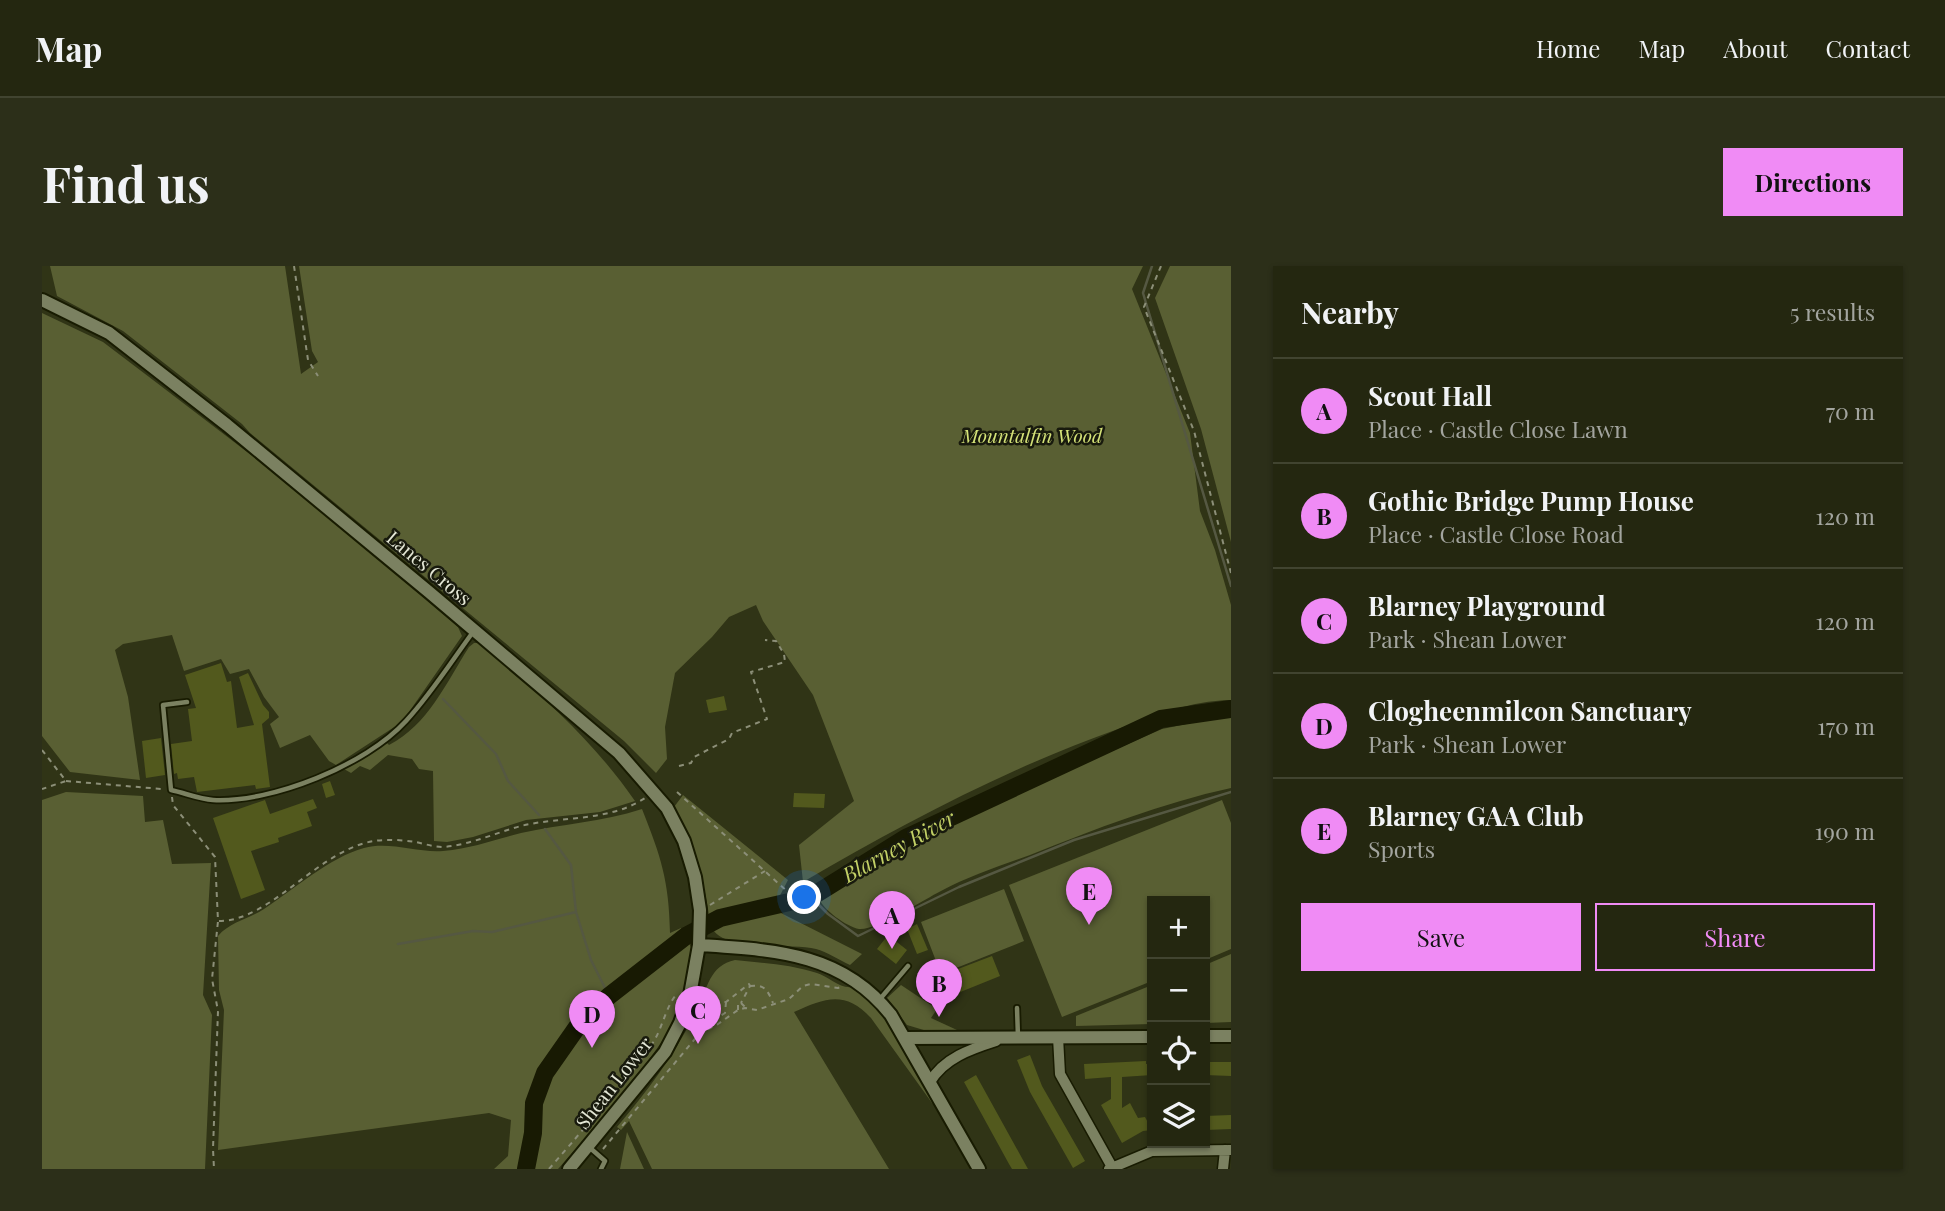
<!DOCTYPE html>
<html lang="en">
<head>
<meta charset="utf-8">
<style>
  body { margin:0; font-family:"Playfair Display",serif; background:#2c2f19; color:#f1f3f6 }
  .controls { position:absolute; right:21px; bottom:21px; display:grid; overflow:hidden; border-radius:0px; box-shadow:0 2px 5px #0004 }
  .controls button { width:63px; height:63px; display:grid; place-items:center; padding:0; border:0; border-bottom:2px solid #414430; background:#242710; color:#f1f3f6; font:35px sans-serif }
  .you { position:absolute; left:763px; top:632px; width:24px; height:24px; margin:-18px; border:5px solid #fff; border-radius:50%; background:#1a73e8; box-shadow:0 0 0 10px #1a73e833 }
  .badge { display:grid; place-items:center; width:46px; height:46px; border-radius:50%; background:#f08bf5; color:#111; font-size:23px; font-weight:700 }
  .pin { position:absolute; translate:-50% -58px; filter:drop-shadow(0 2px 4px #0008) }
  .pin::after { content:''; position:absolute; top:37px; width:24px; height:21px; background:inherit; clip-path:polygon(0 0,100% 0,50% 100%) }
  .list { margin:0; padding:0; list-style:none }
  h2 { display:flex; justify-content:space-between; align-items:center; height:91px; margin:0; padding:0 28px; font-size:30px }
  h2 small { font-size:23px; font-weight:400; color:#a3a59f }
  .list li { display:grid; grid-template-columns:46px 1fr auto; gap:21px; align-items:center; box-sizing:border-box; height:105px; padding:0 28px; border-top:2px solid #414430 }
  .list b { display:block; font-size:26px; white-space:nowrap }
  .list p { margin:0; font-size:23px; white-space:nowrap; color:#a3a59f }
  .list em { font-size:23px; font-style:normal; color:#a3a59f }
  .actions { display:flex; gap:14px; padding:21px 28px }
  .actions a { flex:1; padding:16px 0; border:2px solid #f08bf5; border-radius:0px; text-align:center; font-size:24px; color:#f08bf5 }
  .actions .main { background:#f08bf5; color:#111 }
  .icon { flex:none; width:38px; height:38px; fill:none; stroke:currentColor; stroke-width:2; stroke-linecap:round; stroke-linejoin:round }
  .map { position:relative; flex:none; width:1189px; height:903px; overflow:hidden; border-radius:0px }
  header { display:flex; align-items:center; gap:42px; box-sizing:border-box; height:98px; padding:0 35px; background:#242710; border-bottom:2px solid #414430 }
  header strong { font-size:33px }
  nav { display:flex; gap:38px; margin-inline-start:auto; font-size:24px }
  .intro { display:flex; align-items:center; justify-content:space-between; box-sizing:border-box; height:168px; padding:0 42px }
  h1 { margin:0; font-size:49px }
  .button { padding:18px 32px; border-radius:0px; background:#f08bf5; color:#111; font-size:24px; font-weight:700 }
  main { display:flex; gap:42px; padding:0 42px }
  aside { flex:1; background:#242710; border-radius:0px; box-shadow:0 2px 5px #0004 }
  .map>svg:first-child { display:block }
  .green { fill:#595f33 }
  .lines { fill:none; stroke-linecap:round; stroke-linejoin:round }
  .stream { stroke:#555842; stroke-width:2.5 }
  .river { stroke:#181a03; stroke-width:18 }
  .building { fill:#52591d }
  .service-casing { stroke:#181b01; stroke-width:8 }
  .minor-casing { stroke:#181b01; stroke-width:13 }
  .tertiary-casing { stroke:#181b01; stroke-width:16 }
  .path { stroke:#8c8f78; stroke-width:2; stroke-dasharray:5 5; stroke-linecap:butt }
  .service { stroke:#7b8161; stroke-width:4.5 }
  .minor { stroke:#7b8161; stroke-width:10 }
  .tertiary { stroke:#7b8161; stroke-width:12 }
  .labels { text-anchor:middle; stroke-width:5; stroke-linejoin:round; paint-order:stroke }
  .park-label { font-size:19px; font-style:italic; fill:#d5e378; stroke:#181a0d }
  .street-label { font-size:19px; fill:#e4e7d6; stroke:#181a0d }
  .water-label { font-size:21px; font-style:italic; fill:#c3d166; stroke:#181a0d }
</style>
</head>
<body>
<header>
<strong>Map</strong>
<nav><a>Home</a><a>Map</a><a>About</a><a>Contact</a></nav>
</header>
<div class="intro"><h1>Find us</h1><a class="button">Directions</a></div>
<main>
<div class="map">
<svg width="1189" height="903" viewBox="0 0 1189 903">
  <rect width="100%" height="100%" fill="#303416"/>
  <path class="green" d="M8,0h235l16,108 17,-12 -6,-11 -13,-85h844l-11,23 58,144 10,78 15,39 16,55v95c-42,1 -74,15 -113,29 -110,39 -214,94 -315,153l-4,-37 55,-44 -41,-106 -50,-74 -7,-16 -27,12 -17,20 -37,36 -10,54 2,32 -11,14 -32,-32 -374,-308 -8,-9 -119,-93 -66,-35z
    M1128,0h61v276l-30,-113 -46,-131z
    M0,47l61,29 54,41 166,127 135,117 4,9 -60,86 -66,43 -7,-4 -19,-26 -30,13 -10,-24 9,-7 -15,-20 -15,-28 -19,5 -9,-15 -37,12 -12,-36 -49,9 -8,6 13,47 12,83 -70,-8 -28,-36z
    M432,377h4c59,47 114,96 157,158l-35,11 -74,8 -53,17 -26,5 -13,-1 -1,-70 -14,-2 -7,-10 -24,-4 -18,15 -10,-4 -9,7 -7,-4 43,-26 2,2c39,-20 57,-62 80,-98z
    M1189,449v73c-69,15 -136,41 -201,67 -30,11 -61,21 -89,36 -16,8 -66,40 -82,38 -12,-2 -37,-20 -40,-31l1,-4 111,-63 35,-16 34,-21 71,-25 91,-40z
    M24,526l77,4 2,26 18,-2 9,44 39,-1 -8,132 9,20 -7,154h-163v-369z
    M641,529l105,85 -15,29 89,45 -12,11c-11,-5 -23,-13 -34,-16 -26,-7 -98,6 -106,-26 -5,-42 -17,-78 -36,-116z
    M1180,534l9,23v126l-26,11v-59h-53v80l-90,36 -53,-132z
    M600,543c19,48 27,71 28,124l11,-5 12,23 -8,41 -15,38 -41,58 -71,81h-64l14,-13 3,-36 -22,-7 -271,37 6,-140 -5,-20 -1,-54c12,-14 31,-17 46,-27 29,-19 66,-52 100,-61 26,-7 53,5 79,3 30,-3 50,-11 78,-18 40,-9 81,-11 121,-24z
    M962,623l20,52 -83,33 -20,-52z
    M1189,688v68l-26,1v-58z
    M693,694c27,3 55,4 82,13 11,3 23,16 35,14l24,20 15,21 45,77 -4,-2 -61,-85c-26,-28 -46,-20 -77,-6l95,157h-237l-23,-48 -8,9 -4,-3c31,-37 58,-72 79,-116l3,-1c7,-21 11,-45 36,-50z
    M859,719l36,24 -6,9 26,12 -30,1 -20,-6 -20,-27z
    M1110,719v39l-76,2v-10z
    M585,866l17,37h-24z"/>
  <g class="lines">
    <path class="stream" d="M1110,0l-9,27 88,293
      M401,433l53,55 12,27 31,34
      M503,563l26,36 5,47 15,48 18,36
      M769,631l17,17 30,22 101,-49 115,-47 157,-48
      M356,678l75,-13 19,1 84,-20"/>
    <path class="river" d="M484,903l7,-36 1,-30 11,-30 35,-50 29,-27 77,-60 34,-18 91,-21 95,-59 255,-119 70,-10"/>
  </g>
  <path class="building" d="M179,397l6,19 4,-1 6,47 17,-3 -15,-48 9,-4 15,32 6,7v6l-7,6 8,63 -14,2 -1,-4 -58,7 -3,-15 -16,2 -1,-6 -3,1 -3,-30 21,-3 -4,-32 8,-1 -11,-33z
    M682,430l3,14 -18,3 -3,-13z
    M119,472l4,37 -19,3 -4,-37z
    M288,515l5,14 -9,3 -4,-14z
    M752,527l31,1 -1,14 -31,-1z
    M271,533l4,9 -10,4 5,14 -34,12 1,4 -28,9 14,39 -24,9 -28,-81 52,-18 5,14z
    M875,658l11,26 -11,4 -10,-25z
    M846,669l19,15 -11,14 -19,-15z
    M950,690l8,20 -47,19 -8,-21z
    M988,789l12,31 43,75 -12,7 -43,-76 -13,-32z
    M1104,795v3h6v11l-30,2v31l8,-5 8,15 7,-1 7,13 -9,1 -21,12 -21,-38 10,-6v-22l-26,2 -1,-15z
    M1163,796h26v14l-26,-1z
    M934,809l47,85 5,9h-16l-3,-5 -45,-82z
    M1189,849v14l-26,1v-14z"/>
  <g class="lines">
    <g class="service-casing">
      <path id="service" d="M145,436l-24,3 8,85c14,3 28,9 42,10 59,3 153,-35 193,-79 25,-27 45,-59 67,-89
        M838,733l28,-33
        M975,742l1,29
        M547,881l16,14 -4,8"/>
    </g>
    <g class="minor-casing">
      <path id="minor" d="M1016,771l2,37 52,93
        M888,816c14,-24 41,-33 66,-41
        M1067,903l43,-18 79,-1
        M1181,903l2,-19"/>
    </g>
    <g class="tertiary-casing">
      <path id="tertiary" d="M0,34l67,33 118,92 202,167 190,161 48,55 17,33 11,36 5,33 -1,35 -9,50 -10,28 -15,29 -96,117
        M657,679c74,5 143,7 192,70l88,154
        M1163,770h26
        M863,772l247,-1"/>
    </g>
    <path class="path" d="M252,0l14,94 10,16
      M1119,0l-17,41 50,124 37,142
      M0,484l24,31 -24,8
      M637,500l12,-3 3,-6 35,-18 3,-6 35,-14 -16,-47 34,-10 -1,-8 -8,-13 -11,-1
      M24,515l96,8
      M635,526l122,110
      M130,531l1,8 42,52 3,64 -6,58 6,32 -5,138 1,20
      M668,639l55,-34
      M177,655c52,0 99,-71 155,-80 13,-2 29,-1 42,1 9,2 18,5 27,5 27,-2 52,-14 78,-21 40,-10 88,-4 124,-28
      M708,720c15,-2 18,5 23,17
      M684,736l-1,11 -5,3 -5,-9 2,-5h9l23,-18 1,2 -9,17
      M656,743l5,21
      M696,744v-7h3l4,4
      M533,873c27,-32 56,-63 79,-98 9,-15 13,-38 24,-48
      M561,883l96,-115 19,-10 20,-14 7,-2 12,2 32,-11 14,-13 8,-2 27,4 4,-2
      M507,903l26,-30"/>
    <use href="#service" class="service"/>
    <use href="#minor" class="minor"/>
    <use href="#tertiary" class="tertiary"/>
  </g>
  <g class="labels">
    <g class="park-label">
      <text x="990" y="177">Mountalfin Wood</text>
    </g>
    <g class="street-label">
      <text transform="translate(387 302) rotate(40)" y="7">Lanes Cross</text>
      <text transform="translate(572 817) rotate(-52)" y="7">Shean Lower</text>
    </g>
    <g class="water-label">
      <text transform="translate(857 581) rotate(-29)" y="7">Blarney River</text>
    </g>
  </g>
</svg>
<div class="controls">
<button>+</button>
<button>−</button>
<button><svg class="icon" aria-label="locate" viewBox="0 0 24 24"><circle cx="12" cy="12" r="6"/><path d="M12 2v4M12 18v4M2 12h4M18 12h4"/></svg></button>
<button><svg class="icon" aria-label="layers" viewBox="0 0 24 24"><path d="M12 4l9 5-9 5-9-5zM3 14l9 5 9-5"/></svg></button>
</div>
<div class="you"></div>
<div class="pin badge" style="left:850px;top:683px">A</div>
<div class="pin badge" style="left:897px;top:751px">B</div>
<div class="pin badge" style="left:656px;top:778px">C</div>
<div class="pin badge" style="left:550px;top:782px">D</div>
<div class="pin badge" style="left:1047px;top:659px">E</div>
</div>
<aside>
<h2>Nearby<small>5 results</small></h2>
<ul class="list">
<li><span class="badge">A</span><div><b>Scout Hall</b><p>Place · Castle Close Lawn</p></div><em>70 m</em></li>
<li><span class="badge">B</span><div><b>Gothic Bridge Pump House</b><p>Place · Castle Close Road</p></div><em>120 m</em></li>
<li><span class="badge">C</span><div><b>Blarney Playground</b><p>Park · Shean Lower</p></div><em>120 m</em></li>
<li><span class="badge">D</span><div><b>Clogheenmilcon Sanctuary</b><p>Park · Shean Lower</p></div><em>170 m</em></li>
<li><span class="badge">E</span><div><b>Blarney GAA Club</b><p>Sports</p></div><em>190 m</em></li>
</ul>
<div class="actions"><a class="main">Save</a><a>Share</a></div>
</aside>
</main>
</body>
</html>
